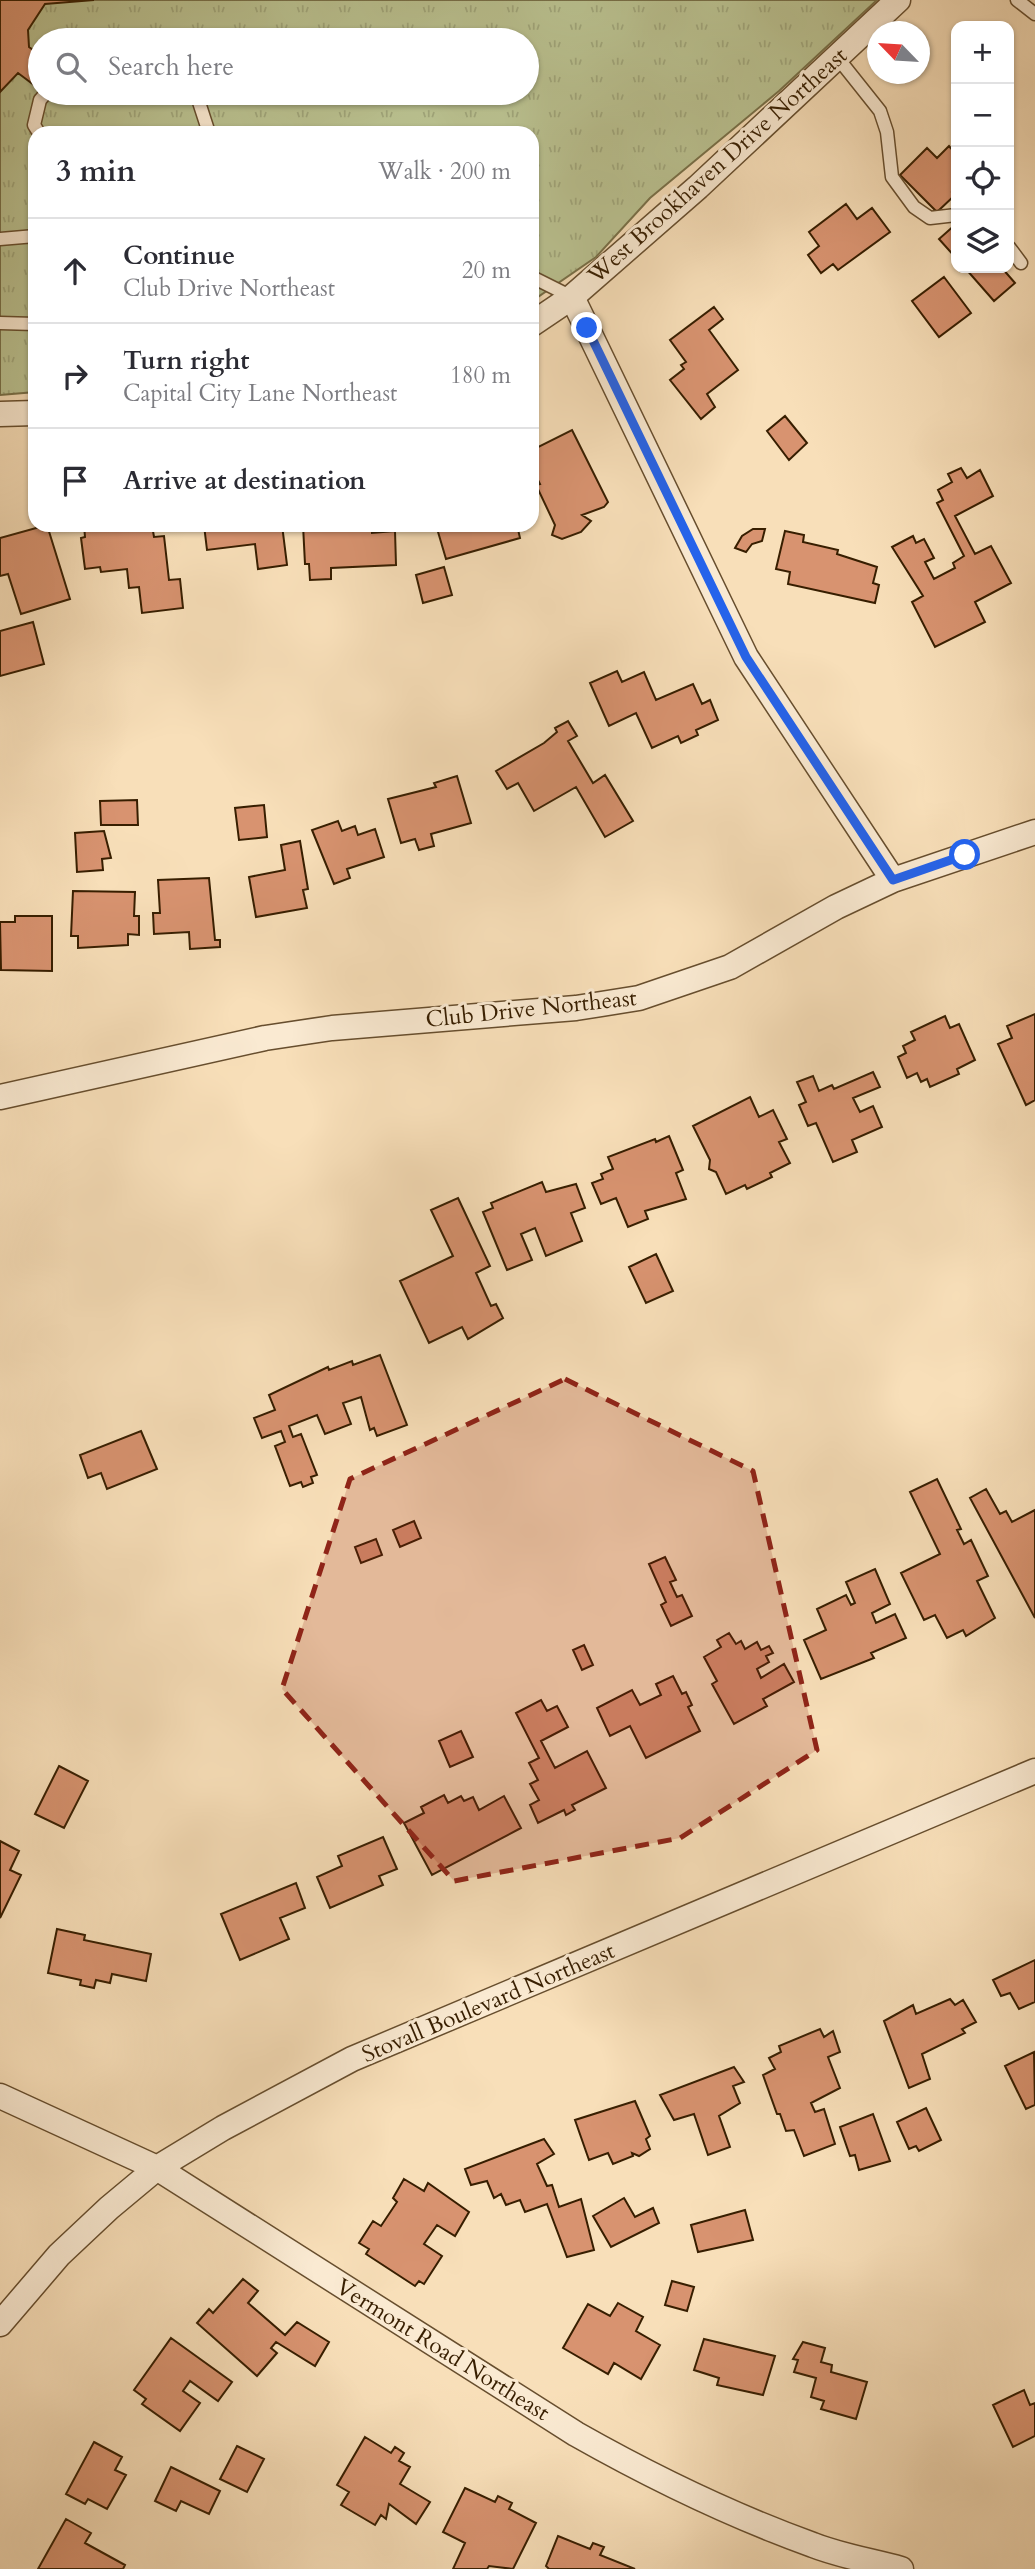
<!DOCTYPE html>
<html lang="en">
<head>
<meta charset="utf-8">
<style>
  body { margin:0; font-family:Cardo,serif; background:#f2f2f3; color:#2b2b33 }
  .controls { position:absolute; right:21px; top:21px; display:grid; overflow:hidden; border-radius:14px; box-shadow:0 2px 5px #0004 }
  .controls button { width:63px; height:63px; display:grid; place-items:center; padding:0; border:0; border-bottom:2px solid #e1e1e2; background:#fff; color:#2b2b33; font:35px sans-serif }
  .compass { position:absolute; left:867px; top:21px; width:63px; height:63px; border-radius:50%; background:#fff; box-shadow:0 2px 5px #0004; rotate:295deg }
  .stop { position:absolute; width:21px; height:21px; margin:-16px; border:5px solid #2563eb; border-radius:50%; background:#fff }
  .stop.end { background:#2563eb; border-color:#fff; box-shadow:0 2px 7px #0008 }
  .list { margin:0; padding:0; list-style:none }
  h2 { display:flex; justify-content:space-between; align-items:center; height:91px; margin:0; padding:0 28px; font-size:30px }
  h2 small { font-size:23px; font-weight:400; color:#7c7c81 }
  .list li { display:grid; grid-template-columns:46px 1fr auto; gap:21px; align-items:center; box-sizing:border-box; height:105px; padding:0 28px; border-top:2px solid #e1e1e2 }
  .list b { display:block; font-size:26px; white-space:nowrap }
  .list p { margin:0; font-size:23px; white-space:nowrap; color:#7c7c81 }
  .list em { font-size:23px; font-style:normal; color:#7c7c81 }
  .icon { flex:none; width:38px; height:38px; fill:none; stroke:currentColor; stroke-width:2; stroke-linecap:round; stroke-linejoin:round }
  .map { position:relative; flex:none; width:1035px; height:2569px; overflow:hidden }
  .search { position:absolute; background:#fff; box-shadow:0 2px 5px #0004; left:28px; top:28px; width:511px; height:77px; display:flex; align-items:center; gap:18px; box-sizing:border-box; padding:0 24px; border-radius:38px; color:#7c7c81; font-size:26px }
  .panel { position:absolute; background:#fff; box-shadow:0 2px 5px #0004; left:28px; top:126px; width:511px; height:406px; border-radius:21px }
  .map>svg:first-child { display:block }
  .grass { fill:url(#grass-tufts); stroke:#787048; stroke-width:2; fill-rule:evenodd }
  .building { fill:#d89370; stroke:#371e00; stroke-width:2 }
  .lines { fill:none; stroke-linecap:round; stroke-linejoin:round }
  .service-casing { stroke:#674e2e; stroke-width:15 }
  .minor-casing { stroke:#674e2e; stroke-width:27 }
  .service { stroke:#faead2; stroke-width:12 }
  .minor { stroke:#faead2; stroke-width:24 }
  .route { stroke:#2563eb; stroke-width:9 }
  .marked { fill:#8f2418; fill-opacity:0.2; stroke:#8f2418; stroke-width:5; stroke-dasharray:14 9; stroke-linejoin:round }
  .labels { text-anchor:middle; stroke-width:6; stroke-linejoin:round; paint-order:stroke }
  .street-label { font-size:23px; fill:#371e00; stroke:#faead2 }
</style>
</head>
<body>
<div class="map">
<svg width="1035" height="2569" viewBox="0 0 1035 2569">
  <defs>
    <pattern id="grass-tufts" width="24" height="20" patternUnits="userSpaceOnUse" patternTransform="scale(1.75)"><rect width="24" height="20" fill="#bac291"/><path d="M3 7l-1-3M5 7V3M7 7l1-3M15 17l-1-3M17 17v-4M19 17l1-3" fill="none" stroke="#a0a67b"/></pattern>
  </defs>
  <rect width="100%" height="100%" fill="#f8dfb9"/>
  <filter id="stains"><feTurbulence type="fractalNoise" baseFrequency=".00286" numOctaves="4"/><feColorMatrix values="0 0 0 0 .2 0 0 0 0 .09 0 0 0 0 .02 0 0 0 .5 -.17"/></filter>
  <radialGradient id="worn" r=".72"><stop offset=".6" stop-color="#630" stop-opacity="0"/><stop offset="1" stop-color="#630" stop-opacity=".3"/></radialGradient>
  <path class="grass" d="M0,0h877l-98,91 -129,107 -54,59 -64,44v-168h-497v259l-35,3zM40,40h487v53h-487z"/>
  <path class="building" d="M0,0h94l-49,4 -17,26 1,17 11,8 -2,33 -20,-15 -18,19z
    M949,146l7,8v34l-4,4 3,3 -18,17 -37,-37 27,-27 10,10z
    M846,204l11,15 15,-11 18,24 -52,38 -5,-6 -12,9 -13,-18 11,-9 -10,-14z
    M956,224v34l-17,-19z
    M965,268h37l13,15 -21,18z
    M944,277l27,36 -32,24 -27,-36z
    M714,307l9,12 -14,11 29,40 -31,24 8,13 -14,12 -31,-39 14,-11 -3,-4 5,-3 -16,-22z
    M785,416l22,27 -18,17 -22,-29z
    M572,430l36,72 -4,5 -22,8 9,6 -10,11 -19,7 -10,-4 3,-10 -19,-40 4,-1 -8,-16v-18z
    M961,468l6,10 13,-8 13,26 -38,20 20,38 16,-8 20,37 -36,19 10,20 -50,25 -23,-45 11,-6 -31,-49 21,-11 3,7 8,-4 10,19 -9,4 9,17 21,-11 -2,-5 11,-7 -27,-53 6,-3 -5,-10 14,-8 -4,-8z
    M47,525l23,74 -49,15 -13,-40 -8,2v-38z
    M84,525h68l2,12 10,-1 5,44 11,-1 3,29 -41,5 -3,-26 -10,1 -2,-19 -26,3 -1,-5 -15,2 -4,-31 4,-1z
    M204,525h78l5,40 -29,4 -3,-25 -48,6z
    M303,525h69v8l23,-2 1,34 -65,3v11l-21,1 -1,-16h-4z
    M436,525h81l3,13 -74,21z
    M753,529h12l-3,12 -10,3 -6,8 -11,-4 7,-12z
    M785,531l19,4 -1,7 35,8 -1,4 40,13 -4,16 6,2 -4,18 -87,-19 2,-12 -14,-3z
    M444,567l8,28 -29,8 -7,-28z
    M33,622l11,42 -44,12v-45z
    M617,671l5,11 22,-10 12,28 37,-16 9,20 8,-4 8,20 -22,10 2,5 -17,8 -3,-7 -26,12 -16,-35 -27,13 -19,-43z
    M568,721l9,15 -9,5 25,42 12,-8 28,46 -28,16 -29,-50 -42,24 -16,-28 -11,6 -11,-18 48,-28 13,-11 -2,-4z
    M457,776l14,47 -40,11 3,12 -15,4 -4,-11 -14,4 -13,-44 48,-12 -2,-4z
    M137,800l1,25h-37l-1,-24z
    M264,805l3,32 -28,3 -4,-32z
    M338,821l4,10 13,-5 3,9 17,-6 9,28 -37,12 3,9 -16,6 -22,-54z
    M104,831l7,27 -9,1 1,11 -26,2 -2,-39z
    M300,841l8,48 -5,1 4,18 -51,9 -7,-40 36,-7 -4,-25z
    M209,878l6,62h5v7l-30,2 -1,-17 -35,2 -1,-21h7l-2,-33z
    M73,891l62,1 -1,24h5v19l-11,-1v11l-50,3v-12h-7z
    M15,916h37v55l-51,-1 -1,-48h15z
    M1035,1014v86l-9,5 -28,-61 14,-6 -5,-12z
    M945,1016l5,12 9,-4 16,36 -18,9 2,5 -29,13 -3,-8 -6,3 -4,-9 -10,5 -9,-21 8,-4 -3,-7 12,-6 -4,-8z
    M873,1072l7,15 -27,11 7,14 13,-6 9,21 -30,13 5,12 -24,10 -17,-39 -8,3 -9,-21 7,-3 -9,-20 16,-6 6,15 13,-6 2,4z
    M750,1097l9,20 14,-7 14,29 -8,3 11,21 -20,10 2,4 -25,12 -2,-4 -19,9 -10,-22 -7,-3 1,-9 -17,-34z
    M669,1136l14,34 -7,3 10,26 -41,12 3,8 -20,8 -12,-29 -15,6 -9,-21 11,-4 -2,-5 12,-5 -5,-12 47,-18 1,3z
    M542,1182l4,10 30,-8 9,24 -14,5 11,28 -36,15 -11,-28 -14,6 11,26 -25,10 -24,-58 10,-4 -2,-5z
    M458,1198l32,68 -14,7 15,33 5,-2 7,14 -35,21 -6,-12 -33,16 -29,-62 53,-25 -22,-46z
    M656,1254l17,37 -27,12 -17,-36z
    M380,1355l27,70 -30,11 -3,-8 -4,2 -9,-33 -18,6 8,21 -26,10 -8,-19 -28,11 4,11 8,-3 16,41 -6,2 2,6 -10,4 -2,-5 -11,4 -15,-40 10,-4 -4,-11 -19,7 -8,-20 21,-8 -6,-15 59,-28 1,3 23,-9 1,4z
    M141,1431l16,38 -50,20 -6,-16 -13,5 -8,-23z
    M937,1479l24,50 -4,1 7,14 7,-4 17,36 -11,5 18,37 -29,18 -3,-6 -16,8 -12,-23 -11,5 -23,-47 39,-19 -30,-62z
    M986,1489l14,25 6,-3 6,11 23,-12v108l-65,-120z
    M414,1521l7,17 -21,9 -7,-17z
    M376,1539l6,16 -21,8 -6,-16z
    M665,1557l11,23 -6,2 7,15 5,-2 10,21 -21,10 -10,-21 5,-3 -17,-38z
    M875,1569l15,35 -18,9 4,10 19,-9 11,24 -35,15 3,5 -53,21 -17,-39 22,-10 -9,-21 29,-14 5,10 4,-2 -9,-21z
    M729,1633l7,11 5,-3 4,8 12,-7 4,8 8,-4 4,7 -7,3 3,6 -12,7 4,9 23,-14 10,18 -31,17 4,7 -33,18 -22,-40 5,-3 -13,-24 17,-10 -4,-7z
    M584,1645l9,20 -11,5 -9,-20z
    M673,1676l9,18 4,-2 6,13 -4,2 12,24 -54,27 -16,-32 -20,10 -13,-28 35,-18 8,15 21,-10 -5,-11z
    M541,1700l6,11 10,-5 11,21 -27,14 14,27 32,-17 19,37 -34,17 3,5 -9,5 -2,-5 -26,13 -8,-18 9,-5 -9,-16 8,-4 -9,-17 10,-5 -23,-45z
    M461,1731l12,26 -23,10 -11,-26z
    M59,1766l29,15 -24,47 -29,-14z
    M444,1795l4,8 13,-7 3,5 9,-4 6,13 25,-14 17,32 -89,47 -28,-52 20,-10 -3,-6z
    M383,1837l14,32 -18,7 4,9 -53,23 -13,-31 25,-11 -4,-10z
    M0,1841l19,10 -9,19 11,5 -21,43z
    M296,1883l9,25 -25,10 9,21 -49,21 -19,-46z
    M57,1929l28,6 -1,5 67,14 -5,27 -34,-7 -2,9 -14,-3 -2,8 -14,-3 1,-5 -33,-7z
    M1035,1960v42l-16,7 -9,-16 -9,3 -8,-16z
    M950,1999l5,6 8,-5 13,22 -14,7 3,4 -43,21 8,25 -21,9 -25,-67 29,-16 3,9z
    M820,2029l4,8 9,-6 7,21 -12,5 12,31 -29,15 4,9 9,-3 11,35 -31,12 -10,-26 -8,1 -6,-17h-3l-14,-39 12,-6 -6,-11 12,-6 -2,-6z
    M1034,2052l1,53 -9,4 -21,-43z
    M734,2067l10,15 -11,4 7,17 -21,13 11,31 -22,8 -14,-41 -20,6 -14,-25z
    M635,2101l15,35 -4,3 4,10 -11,7 -7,-3 1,3 -20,8 -5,-11 -19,7 -14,-40z
    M926,2108l15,32 -22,11 -3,-5 -7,3 -12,-27z
    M873,2114l17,47 -31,9 -4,-15 -5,1 -10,-29z
    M544,2139l10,15 -17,10 10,22 5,-1 7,22 22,-8 13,51 -27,7 -20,-53 -22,8 -5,-12 -14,5 -5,-11 -7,4 -7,-17 -16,4 -6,-16z
    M404,2179l20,12 4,-8 41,29 -14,24 -18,-11 -13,19 18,12 -18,28 -5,-3 -4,5 -49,-32 3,-5 -10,-6 14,-22 8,5 16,-24 -4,-4z
    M624,2198l11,19 18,-9 6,15 -48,24 -18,-31z
    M745,2210l8,30 -55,12 -7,-27z
    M243,2279l15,12 -10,12 37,32 12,-13 32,20 -14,24 -39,-24 -5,6 6,5 -20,23 -60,-53 12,-14 4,4z
    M672,2281l22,6 -7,24 -22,-6z
    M618,2303l25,14 -7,14 24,14 -19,34 -27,-16 -6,11 -45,-26 25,-44 22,12z
    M171,2338l61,44 -14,19 -28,-20 -7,10 17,12 -20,28 -38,-27 4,-5 -12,-9z
    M704,2339l71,17 -12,39 -46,-10 2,-7 -25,-8z
    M803,2342l22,6 -4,14 11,3 -1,7 36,10 -11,37 -35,-10 3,-8 -13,-4 5,-19 -22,-6 4,-12 -5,-1z
    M1024,2390l6,15 5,-2v33l-22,11 -20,-42z
    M365,2437l26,16 4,-6 9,6 -5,8 11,6 -10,17 30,18 -14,22 -27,-20 -3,15 -5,-4 -6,10 -34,-20 8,-13 -12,-7z
    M94,2442l28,15 -7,13 11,5 -19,34 -19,-10 -3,5 -19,-10z
    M237,2446l27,13 -17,33 -27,-13z
    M171,2467l49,24 -11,23 -28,-13 -5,10 -21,-10z
    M465,2488l30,14 3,-6 14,7 -3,6 27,14 -23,46 -24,-3 -2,3h-34l12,-26 -22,-11z
    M66,2519l25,14 -6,10 40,22 -2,4h-85z
    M558,2536l32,13 3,-6 11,4 -4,8 35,14h-86l-3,-3z"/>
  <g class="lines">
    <g class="service-casing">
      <path id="service" d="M1017,0l18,14
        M111,40h13
        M837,57l43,54 7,21 5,45 22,30 16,11 26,-3
        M196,93l13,40
        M39,133l-5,-8 6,-25 6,-7
        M0,239l35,-3
        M1009,247l12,16
        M532,277l40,20
        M0,323l35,1"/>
    </g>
    <g class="minor-casing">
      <path id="minor" d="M572,297l174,360 147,223
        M532,324l40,-27 126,-110 200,-187
        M0,414l35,-1
        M0,1097l265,-59 67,-10 244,-20 63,-10 91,-31 106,-60 57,-27 142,-48
        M0,2096l157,72 419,266c76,43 154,81 237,111 28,11 59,16 88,24
        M0,2324l59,-69 50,-47 48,-40 66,-40 129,-69 683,-288"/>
    </g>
    <use href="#service" class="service"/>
    <use href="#minor" class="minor"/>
  </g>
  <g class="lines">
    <path class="route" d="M587,328l159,329 147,223 72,-25"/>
  </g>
  <path class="marked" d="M565,1379l188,92 64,279 -137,88 -226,43 -172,-192 68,-210z"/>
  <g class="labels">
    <g class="street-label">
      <text transform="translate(717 165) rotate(-42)" y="8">West Brookhaven Drive Northeast</text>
      <text transform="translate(531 1008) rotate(-6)" y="8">Club Drive Northeast</text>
      <text transform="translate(488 2002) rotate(-23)" y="8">Stovall Boulevard Northeast</text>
      <text transform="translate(443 2349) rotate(32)" y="8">Vermont Road Northeast</text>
    </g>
  </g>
  <rect width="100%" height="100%" filter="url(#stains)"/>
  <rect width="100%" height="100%" fill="url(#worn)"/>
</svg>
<div class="controls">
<button>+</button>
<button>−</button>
<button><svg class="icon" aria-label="locate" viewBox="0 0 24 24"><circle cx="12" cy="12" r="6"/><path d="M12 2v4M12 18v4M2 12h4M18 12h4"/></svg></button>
<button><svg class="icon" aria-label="layers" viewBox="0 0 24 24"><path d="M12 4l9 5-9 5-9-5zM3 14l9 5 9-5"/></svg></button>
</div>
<svg class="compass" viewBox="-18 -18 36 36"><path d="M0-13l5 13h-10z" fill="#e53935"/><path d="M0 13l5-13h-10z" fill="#7c7c81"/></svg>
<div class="stop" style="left:965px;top:855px"></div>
<div class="stop end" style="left:587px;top:328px"></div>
<div class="search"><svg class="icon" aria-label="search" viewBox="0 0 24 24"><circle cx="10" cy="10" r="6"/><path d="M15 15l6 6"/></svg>Search here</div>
<section class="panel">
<h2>3 min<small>Walk · 200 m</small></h2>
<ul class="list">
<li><svg class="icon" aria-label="ahead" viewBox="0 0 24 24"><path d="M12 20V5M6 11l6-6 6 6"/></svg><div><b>Continue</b><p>Club Drive Northeast</p></div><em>20 m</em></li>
<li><svg class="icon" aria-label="right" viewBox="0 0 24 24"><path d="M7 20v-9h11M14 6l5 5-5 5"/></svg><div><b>Turn right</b><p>Capital City Lane Northeast</p></div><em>180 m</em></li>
<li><svg class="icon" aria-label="arrive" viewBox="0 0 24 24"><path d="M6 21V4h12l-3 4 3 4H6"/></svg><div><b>Arrive at destination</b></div></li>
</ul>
</section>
</div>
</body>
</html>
